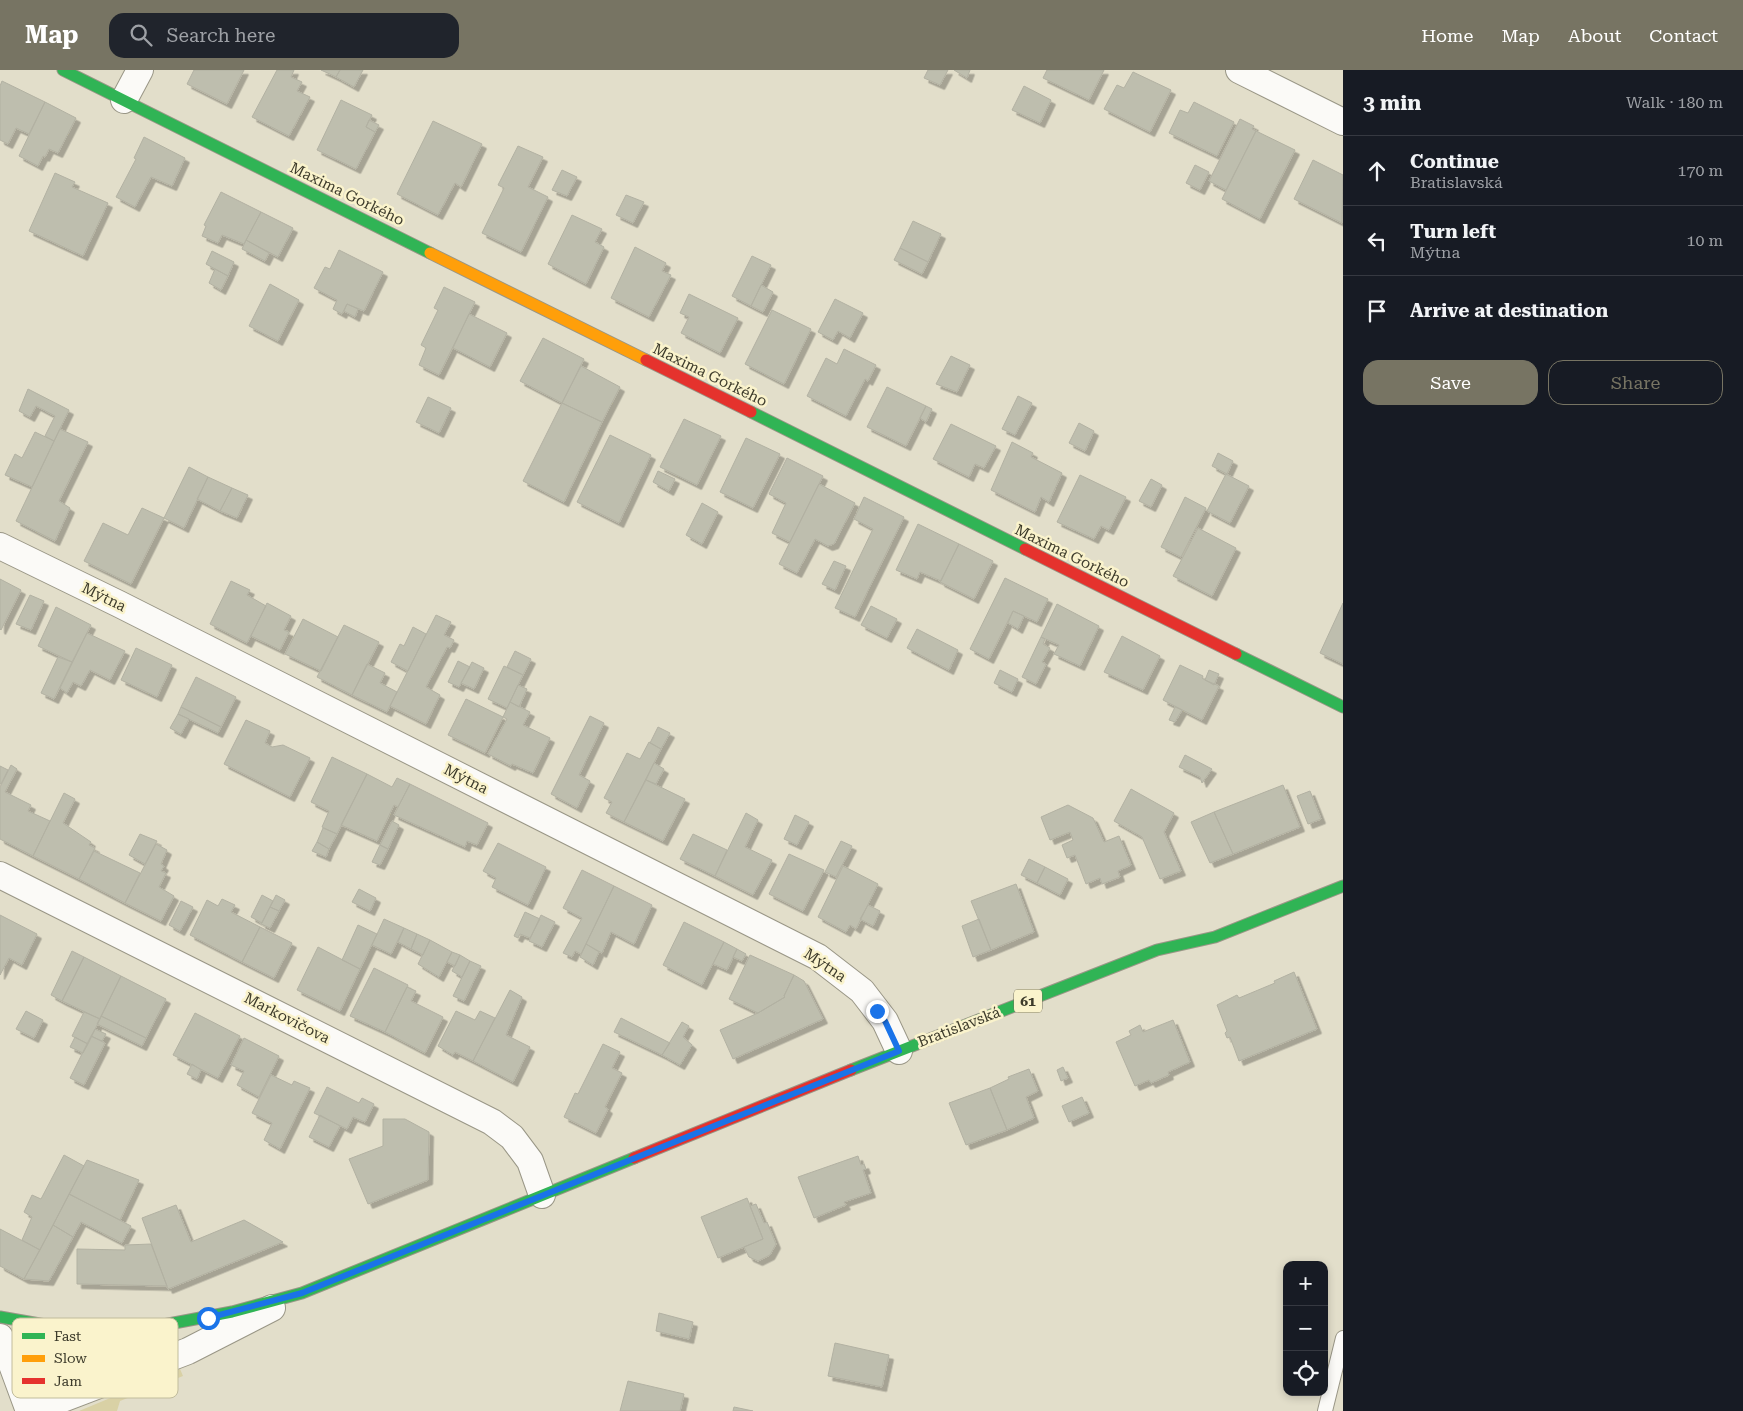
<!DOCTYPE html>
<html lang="en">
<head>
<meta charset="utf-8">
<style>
  body { margin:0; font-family:"Roboto Serif",serif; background:#20242c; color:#f1f3f6 }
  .controls { position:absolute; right:15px; bottom:15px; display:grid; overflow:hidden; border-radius:10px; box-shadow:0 2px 8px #0003 }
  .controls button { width:45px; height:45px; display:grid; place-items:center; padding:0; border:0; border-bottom:1px solid #363941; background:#171b24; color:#f1f3f6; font:25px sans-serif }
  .stop { position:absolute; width:15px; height:15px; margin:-11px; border:4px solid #1a73e8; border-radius:50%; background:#fff }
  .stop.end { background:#1a73e8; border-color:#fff; box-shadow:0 1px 5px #0008 }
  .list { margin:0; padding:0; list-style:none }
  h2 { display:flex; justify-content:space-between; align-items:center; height:65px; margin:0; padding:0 20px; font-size:21px }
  h2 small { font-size:16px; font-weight:400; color:#9ea1a6 }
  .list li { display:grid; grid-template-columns:32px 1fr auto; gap:15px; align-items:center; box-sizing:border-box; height:70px; padding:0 20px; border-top:1px solid #363941 }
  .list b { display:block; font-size:19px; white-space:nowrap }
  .list p { margin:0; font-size:16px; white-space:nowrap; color:#9ea1a6 }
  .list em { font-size:16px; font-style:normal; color:#9ea1a6 }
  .actions { display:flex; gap:10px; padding:15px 20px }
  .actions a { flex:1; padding:11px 0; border:1px solid #777463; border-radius:15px; text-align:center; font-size:18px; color:#777463 }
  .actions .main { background:#777463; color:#fff }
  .icon { flex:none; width:28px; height:28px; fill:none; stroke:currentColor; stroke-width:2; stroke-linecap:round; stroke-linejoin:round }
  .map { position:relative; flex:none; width:1343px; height:1341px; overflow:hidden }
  header { display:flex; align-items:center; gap:30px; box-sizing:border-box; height:70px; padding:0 25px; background:#777463; color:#fff }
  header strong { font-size:24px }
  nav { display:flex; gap:28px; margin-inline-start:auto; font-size:18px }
  .search { width:350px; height:45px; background:#20242c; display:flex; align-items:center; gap:12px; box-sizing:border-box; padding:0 18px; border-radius:15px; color:#9ea1a6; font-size:19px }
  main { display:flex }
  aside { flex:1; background:#171b24 }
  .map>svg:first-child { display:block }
  .green { fill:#d9d1a5 }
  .building { fill:#bebeae; stroke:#b2b1a2; filter:url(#shadow) }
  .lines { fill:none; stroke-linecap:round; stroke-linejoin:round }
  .lane-casing { stroke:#999686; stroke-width:16 }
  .street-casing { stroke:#999686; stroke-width:28 }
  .fast-casing { stroke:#999686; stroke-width:13 }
  .slow-casing { stroke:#999686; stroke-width:13 }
  .jam-casing { stroke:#999686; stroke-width:13 }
  .lane { stroke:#fbfaf7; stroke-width:14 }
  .street { stroke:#fbfaf7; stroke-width:26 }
  .fast { stroke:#30b455; stroke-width:11 }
  .slow { stroke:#ff9f0a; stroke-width:11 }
  .jam { stroke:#e5322d; stroke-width:11 }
  .route { stroke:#1a73e8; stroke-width:6 }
  .labels { text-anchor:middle; stroke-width:5; stroke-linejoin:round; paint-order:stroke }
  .shield { fill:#faf3cc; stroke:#76725b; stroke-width:1 }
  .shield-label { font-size:14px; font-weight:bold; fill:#3d3b2b }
  .street-label { font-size:15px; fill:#3d3b2b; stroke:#faf3cc }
  .key { fill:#faf3cc; stroke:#c1bc9c; stroke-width:1 }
  .key-label { font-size:14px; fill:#3d3b2b }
</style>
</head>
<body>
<header>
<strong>Map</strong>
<div class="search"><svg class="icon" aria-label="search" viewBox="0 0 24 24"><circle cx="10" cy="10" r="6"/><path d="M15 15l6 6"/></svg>Search here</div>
<nav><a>Home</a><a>Map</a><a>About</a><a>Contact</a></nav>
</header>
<main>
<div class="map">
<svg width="1343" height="1341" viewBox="0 0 1343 1341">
  <defs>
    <filter id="shadow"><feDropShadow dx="4.5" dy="4.5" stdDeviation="0" flood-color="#0004"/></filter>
  </defs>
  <rect width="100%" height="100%" fill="#e2deca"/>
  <path class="green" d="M180,1299l3,7 -63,25 -3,10h-38z"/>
  <path class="building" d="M194,0h50l-17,34 -40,-20z
    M277,0h17l-3,7 11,5 -5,9 13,6 -21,39 -37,-19z
    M321,0h19l-4,7z
    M340,0h23l-9,17 -18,-10z
    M928,0h20l-8,15 -16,-7z
    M954,0h16l-3,8z
    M1047,0h57l-15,30 -46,-22z
    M1133,2l38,18 -21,42 -46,-23 13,-24 7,3z
    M2,11l43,21 -16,32 -13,-6 -8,16 -8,-4v-54z
    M1024,16l27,14 -11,23 -28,-13z
    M341,30l31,15 -6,12 9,5 -19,37 -39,-19z
    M45,32l31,16 -18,35 -9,-4 -4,8 -2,-1 -5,10 -19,-10z
    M1194,32l40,20 -17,34 -48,-23 11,-23 8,3z
    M1240,49l14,7 -2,3 4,2 -30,59 -17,-9z
    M369,50l10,5 -4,7 -9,-5z
    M433,51l49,23 -21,43 -6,-4 -17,32 -41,-21z
    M1256,61l39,19 -35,69 -38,-20z
    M144,67l41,21 -13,28 -21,-9 -16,30 -19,-10 20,-38 -2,-1z
    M518,76l25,11 -15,30 20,10 -27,55 -39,-19 22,-45 -6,-3z
    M1313,90l30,15 -1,48 -48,-24z
    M1195,95l14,7 -9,18 -14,-7z
    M562,100l15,7 -10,19 -15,-6z
    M55,103l20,9 -3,5 36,16 -25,53 -54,-25z
    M221,122l40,20 -17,32 -22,-9 -4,8 -16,-7 4,-10 -2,-1z
    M626,125l18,7 -11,21 -17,-8z
    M261,142l32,16 -15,29 -32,-17z
    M572,145l30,14 -7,13 9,5 -18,37 -38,-20z
    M913,151l28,13 -13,28 -28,-14z
    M246,170l23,13 -4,8 -23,-12z
    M635,177l31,16 -4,8 9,4 -22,42 -38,-19z
    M900,178l28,14 -6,12 -28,-14z
    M339,180l44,22 -19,39 -17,-7 -5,10 -9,-5 4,-9 -23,-12 11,-21 5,2z
    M212,181l22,11 -6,14 -22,-12z
    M752,186l19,9 -20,41 -19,-10z
    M215,199l13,7 -7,14 -12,-7z
    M270,214l29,16 -21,41 -29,-15z
    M761,215l12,7 -10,20 -12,-6z
    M444,217l31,15 -36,73 -20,-10 7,-17 -5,-3 17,-35 -4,-2z
    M689,224l49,24 -18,35 -39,-20 8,-16 -9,-4z
    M835,229l28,14 -13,25 -12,-7 -5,9 -15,-8z
    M347,234l11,5 -3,8 -11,-6z
    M772,240l39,19 -27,55 -39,-20z
    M469,244l38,19 -17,34 -37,-19z
    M543,268l41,21 -22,44 -42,-22z
    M844,279l32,16 -8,16 -3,-2 -19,37 -39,-20 19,-38 11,6z
    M951,286l19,9 -13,27 -21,-8z
    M581,296l39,21 -18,35 -40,-19z
    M887,317l39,19 -20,40 -39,-19z
    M28,319l41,21 -15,31 -9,-5 10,-20 -19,-10 -6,11 -11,-6z
    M1018,326l14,7 -17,32 -13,-6z
    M428,327l23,11 -12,25 -23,-11z
    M562,333l40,19 -38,80 -41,-21z
    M926,336l6,3 -6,13 -6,-4z
    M684,349l37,17 -24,49 -37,-18z
    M1079,353l15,8 -9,20 -16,-8z
    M951,354l45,22 -12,22 -9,-4 -6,13 -36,-18z
    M60,359l28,13 -29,59 11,7 -15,33 -39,-20z
    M35,362l19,9 -22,46 -27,-12 10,-21 7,4z
    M610,365l41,20 -32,68 -42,-21z
    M746,368l34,16 -27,54 -33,-16z
    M1012,372l21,11 -2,4 31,16 -13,29 -8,-5 -6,15 -44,-22z
    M1218,383l15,8 -6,13 -15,-8z
    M787,388l36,18 -33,66 -18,-9 14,-30 -17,-9z
    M189,397l19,10 -24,51 -20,-10z
    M658,401l17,8 -6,12 -16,-9z
    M1226,404l23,12 -19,37 -23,-12z
    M1080,405l46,22 -17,33 -8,-4 -7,13 -37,-17z
    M208,407l24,11 -12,23 -23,-12z
    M1151,409l11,6 -11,22 -12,-6z
    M819,414l36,19 -21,41 -6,2 -13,-7 -18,34 -18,-9z
    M232,418l16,7 -11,23 -17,-7z
    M864,427l40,20 -49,100 -20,-9 38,-79 -19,-10z
    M1185,427l21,11 -25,49 -20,-10z
    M702,433l16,9 -16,32 -16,-9z
    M142,438l22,10 -33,66 -47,-23 19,-38 25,12z
    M918,454l41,20 -18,37 -21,-9 -3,7 -21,-9z
    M1198,458l38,20 -24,48 -39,-20z
    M959,474l34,17 -19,38 -34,-17z
    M834,491l12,5 -11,24 -13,-6z
    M1005,508l43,21 -11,23 -24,-11 -24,48 -19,-10z
    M0,509l21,11 -20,40 -1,-1z
    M231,511l19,9 -3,5 19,11 -19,37 -37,-19z
    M30,525l14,6 -13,29 -15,-6z
    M267,533l24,13 -7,14 5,2 -9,18 -29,-14z
    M1343,533v61l-23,-11z
    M1057,534l42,22 -19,40 -26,-12 5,-9 -18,-8z
    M871,536l26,13 -10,19 -26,-13z
    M56,537l35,18 -19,37 -34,-16z
    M1013,541l11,5 -6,13 -10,-6z
    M436,545l15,7 -7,13 10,5 -4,8 -3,-1 -21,40 14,8 -14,29 -36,-18z
    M303,549l35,18 -17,34 -36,-17z
    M344,555l35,17 -27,53 -35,-18z
    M413,557l13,7 -18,37 -17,-9 9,-18 4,2z
    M917,559l41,21 -9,20 -42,-22z
    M87,563l38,18 -15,29 -20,-10 -9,16 -8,-4 -6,11 -7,-5z
    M1122,566l38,20 -17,34 -39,-18z
    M1041,567l4,2 -2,5 7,4 -8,14 4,2 -10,20 -14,-7z
    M136,578l36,17 -15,32 -36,-17z
    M515,581l16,8 -8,16 -16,-8z
    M58,587l14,5 -18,37 -13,-6z
    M458,591l12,6 -11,20 -11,-5z
    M472,592l12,6 -10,21 -13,-6z
    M367,594l18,9 -5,10 17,9 -10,20 -35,-17z
    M1180,595l23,11 -1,2 3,2 14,6 -17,34 -39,-20z
    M504,596l19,9 -16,33 -19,-9z
    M1000,600l18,9 -6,13 -18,-9z
    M1209,600l10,4 -5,11 -9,-5z
    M196,607l40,20 -15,30 -40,-20z
    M518,615l9,4 -8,18 -9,-5z
    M466,629l37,18 -18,36 -37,-18z
    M510,632l20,10 -7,13 27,13 -17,35 -21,-9 -1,2 -23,-12 19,-35 -4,-2z
    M181,637l40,20 -3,6 -40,-19z
    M1175,637l7,3 -7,12 -6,-2z
    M178,644l11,5 -8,15 -11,-6z
    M590,646l14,7 -25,52 11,6 -13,27 -26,-14z
    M246,650l24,11 -5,12 7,4 11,-2 27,13 -20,39 -66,-33z
    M658,657l12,6 -9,16 -11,-6z
    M649,672l12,7 -37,73 -18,-9 6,-11 -8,-4 23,-45 13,6z
    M1185,685l27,14 -10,14 -2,-6 -21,-10z
    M332,687l35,17 -30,60 -15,-7 7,-16 -18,-9z
    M654,693l10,6 -8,15 -10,-4z
    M11,695l6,4 -12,23 26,13 -3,6 22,10 -17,35 -33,-17v-52z
    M0,696l8,4 -7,14h-1z
    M367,704l25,13 5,-9 13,6 -12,23 -4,-2 -17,36 -36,-16z
    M646,710l39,19 -22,42 -39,-19z
    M410,714l78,39 -11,22 -10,-4 -2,6 -71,-32z
    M1283,715l17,42 -67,27 -19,-42z
    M1131,719l43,24 -10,19 17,39 -21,8 -18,-42 -28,-16z
    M1310,721l11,28 -13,5 -11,-28z
    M64,723l11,6 -12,24 28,19 -2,3 6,3 -16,31 -46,-23z
    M1068,735l25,13 11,24 15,-6 12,29 -13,6 2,6 -18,7 -2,-6 -14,6 -11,-29 -8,3 -5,-13 11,-5 -3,-8 -20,8 -9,-23z
    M1214,742l19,42 -23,9 -19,-41z
    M746,743l12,7 -13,27 27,13 -19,35 -38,-19z
    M795,745l14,7 -12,23 -13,-6z
    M392,751l7,4 -11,24 -8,-4z
    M323,758l14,6 -8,15 -12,-7z
    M140,764l17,7 -12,23 -16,-9z
    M693,764l34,16 -12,26 -35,-17z
    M841,771l11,5 -16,31 -11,-5z
    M317,772l12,7 -3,8 -14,-6z
    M498,773l48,24 -18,38 -36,-18 4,-9 -13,-7z
    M156,774l11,6 -6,14 3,2 -3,5 5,2 -7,14 15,9 -13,25 -36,-18z
    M380,775l8,4 -8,16 -8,-3z
    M94,781l46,22 -15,30 -46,-24z
    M789,784l35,16 -21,41 -34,-17z
    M1029,789l16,8 -8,16 -16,-8z
    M843,796l35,18 -22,45 -6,-4 -4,7 -28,-15z
    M1045,797l23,12 -8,16 -23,-12z
    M582,800l32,16 -33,68 -6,-3 -3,6 -9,-4 19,-35 -19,-10z
    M1016,814l18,48 -43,18 -20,-49z
    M614,816l38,19 -18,39 -23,-12 -9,21 -16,-9z
    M359,819l17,9 -6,13 -18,-9z
    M262,825l11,6 -11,22 -11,-6z
    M276,825l9,5 -6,11 -9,-4z
    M222,829l13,6 -4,7 29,15 -18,35 -52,-27 17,-35 11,6z
    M181,831l12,6 -13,24 -11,-6z
    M868,835l12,6 -7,15 -13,-7z
    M270,837l9,4 -9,17 -9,-4z
    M525,842l15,7 -10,19 -10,-4 -2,4 -4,-2z
    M0,845l37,19 -15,31 -13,-7 -9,17z
    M541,845l14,7 -13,25 -13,-6z
    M384,849l20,9 -13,26 -19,-9z
    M979,849l12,31 -18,7 -11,-31z
    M684,852l40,20 -22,43 -39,-20z
    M358,855l19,9 -17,35 -18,-9z
    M260,857l32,16 -18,35 -32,-16z
    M404,858l13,6 -6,15 -13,-7z
    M417,864l13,6 -7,15 -12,-6z
    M430,870l22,12 -13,25 -21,-13z
    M724,872l13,7 -10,21 -14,-6z
    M586,874l13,8 -6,13 -13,-8z
    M318,877l42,22 -20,42 -43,-21z
    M737,879l9,5 -4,7 -9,-4z
    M72,881l12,6 -22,44 -11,-6z
    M452,882l8,3 -5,11 -8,-4z
    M460,885l10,6 -8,16 -10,-6z
    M750,885l44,20 -10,21 1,1 -27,16 -29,-14z
    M84,887l37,19 -21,43 -38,-18z
    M470,891l11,5 -17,35 -11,-5z
    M374,898l34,17 -23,47 -35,-16z
    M1294,902l23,57 -78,32 -9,-24 -3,1 -2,-5 2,-2 -10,-26 20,-10 2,3 36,-15 -1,-2z
    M794,905l10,6 19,38 -90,40 -13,-29 38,-17 27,-16 -1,-1z
    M121,906l45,23 -20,39 -45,-22z
    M407,917l9,4 -5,10 32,16 -18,36 -40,-21z
    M510,920l12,7 -16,38 24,12 -17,35 -40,-21z
    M26,941l17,9 -9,18 -18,-9z
    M456,941l19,9 5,-9 15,7 -22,43 -18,-9 -2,3 -15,-9z
    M84,942l16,7 -12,25 -16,-8z
    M195,943l45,23 -22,42 -45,-23z
    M101,946l45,22 -4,8 -45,-22z
    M621,948l49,25 -8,12 -48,-23z
    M1173,950l17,42 -22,10 1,3 -18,8 -2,-3 -14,6 -19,-44 15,-7 -2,-4 11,-6 3,7z
    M682,952l7,4 -6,11 9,8 -12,20 -18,-10z
    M95,959l11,5 -4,7 -11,-5z
    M91,966l14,7 -21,42 -14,-7z
    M75,967l13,7 -5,9 -13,-6z
    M244,968l35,18 -20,41 -22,-12 7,-14 -13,-6z
    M603,974l17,8 -8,16 10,5 -17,34 3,2 -12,24 -32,-16 11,-24 3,1z
    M192,994l9,6 -4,9 -10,-5z
    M1063,997l5,11 -7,3 -4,-11z
    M1029,999l9,22 -12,6 8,21 -27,12 -17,-42 19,-9 -1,-2z
    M271,1005l21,10 2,-4 16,7 -30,61 -16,-9 8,-17 -20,-10z
    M327,1017l32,16 3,-5 12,6 -9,18 -12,-5 -6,12 -33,-16z
    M990,1018l17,42 -41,15 -17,-42z
    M1082,1027l7,16 -20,9 -7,-16z
    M320,1045l20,11 -11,21 -20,-10z
    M383,1049h22l24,13 -1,48 -60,24 -19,-45 34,-13z
    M64,1085l20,11 -44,84 -18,-10 10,-23 -8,-5 8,-17 9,4z
    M858,1086l3,9 3,-1 2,5 -3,1 8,23 -27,9 2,3 -32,13 -16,-41z
    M87,1090l52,20 -19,40 -51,-26z
    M69,1124l62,32 -9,17 -41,-21 -8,15 -20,-12z
    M747,1128l16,41 -45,19 -17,-41z
    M756,1134l8,19 3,-1 9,22 -6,11 -12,6 -9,-4 -5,-10 19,-8 -13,-33z
    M176,1135l15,37 53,-22 39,22 -115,47 -26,-71z
    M53,1155l20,12 -24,44 -25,-2z
    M0,1159l40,21 -16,29 -24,-13z
    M151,1174l16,42 -90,-2v-35l48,1v-5z
    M659,1243l34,9 -4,17 -33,-8z
    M835,1273l54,12 -7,32 -54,-11z
    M628,1311l56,13 -4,17h-60z
    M734,1337l19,4h-20z"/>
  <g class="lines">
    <g class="lane-casing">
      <path id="lane" d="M1325,1341l18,-73"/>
    </g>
    <g class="street-casing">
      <path id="street" d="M1239,0l104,52
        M124,30l16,-30
        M0,476l119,58 699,353 44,34 23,30 14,30
        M0,805l492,247 20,15 18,24 12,34
        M0,1267l8,17 21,57
        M31,1341l157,-60 84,-43"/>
    </g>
    <g class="fast-casing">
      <path id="fast" d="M63,0l367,183
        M751,342l274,137
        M1236,584l107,53
        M851,1000l306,-120 58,-13 128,-51
        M0,1247l51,9 53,3 54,-3 74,-14 70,-19 332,-135"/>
    </g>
    <g class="slow-casing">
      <path id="slow" d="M430,183l216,107"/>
    </g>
    <g class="jam-casing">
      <path id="jam" d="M646,290l105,52
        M1025,479l211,105
        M634,1088l217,-88"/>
    </g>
    <use href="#lane" class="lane"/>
    <use href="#street" class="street"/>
    <use href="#fast" class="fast"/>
    <use href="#slow" class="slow"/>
    <use href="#jam" class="jam"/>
  </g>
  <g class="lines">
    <path class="route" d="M208,1248l94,-25 597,-242 -14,-30 -8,-10"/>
  </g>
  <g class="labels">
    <rect class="shield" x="1014" y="919.5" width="28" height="23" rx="4"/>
    <g class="shield-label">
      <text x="1028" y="936">61</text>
    </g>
    <g class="street-label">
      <text transform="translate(347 124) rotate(26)" y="5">Maxima Gorkého</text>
      <text transform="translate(710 305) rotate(26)" y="5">Maxima Gorkého</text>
      <text transform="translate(1072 486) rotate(26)" y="5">Maxima Gorkého</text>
      <text transform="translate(104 527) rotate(26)" y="5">Mýtna</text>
      <text transform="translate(466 709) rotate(27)" y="5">Mýtna</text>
      <text transform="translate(825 895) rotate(34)" y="5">Mýtna</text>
      <text transform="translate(287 948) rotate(27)" y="5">Markovičova</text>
      <text transform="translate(959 957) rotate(-21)" y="5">Bratislavská</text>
    </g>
  </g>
  <rect x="12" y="1248" width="166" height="80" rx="8" class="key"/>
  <rect x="22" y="1263" width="23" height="6" fill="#30b455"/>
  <rect x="22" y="1285" width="23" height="7" fill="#ff9f0a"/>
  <rect x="22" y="1308" width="23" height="6" fill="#e5322d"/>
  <g class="key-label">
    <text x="54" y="1271">Fast</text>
    <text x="54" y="1293">Slow</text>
    <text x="54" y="1316">Jam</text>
  </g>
</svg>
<div class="controls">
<button>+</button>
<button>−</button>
<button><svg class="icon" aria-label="locate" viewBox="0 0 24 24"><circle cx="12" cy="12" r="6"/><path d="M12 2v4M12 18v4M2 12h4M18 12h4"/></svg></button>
</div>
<div class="stop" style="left:208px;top:1248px"></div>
<div class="stop end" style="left:877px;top:941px"></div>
</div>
<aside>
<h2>3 min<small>Walk · 180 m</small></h2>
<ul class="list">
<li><svg class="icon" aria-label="ahead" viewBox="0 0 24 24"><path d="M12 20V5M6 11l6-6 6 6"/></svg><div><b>Continue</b><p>Bratislavská</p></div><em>170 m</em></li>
<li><svg class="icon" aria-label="left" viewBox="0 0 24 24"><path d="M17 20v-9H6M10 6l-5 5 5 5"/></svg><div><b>Turn left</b><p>Mýtna</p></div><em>10 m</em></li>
<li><svg class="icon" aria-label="arrive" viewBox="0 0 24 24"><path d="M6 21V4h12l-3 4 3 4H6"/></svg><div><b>Arrive at destination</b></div></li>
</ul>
<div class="actions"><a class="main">Save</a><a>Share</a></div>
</aside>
</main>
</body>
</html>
